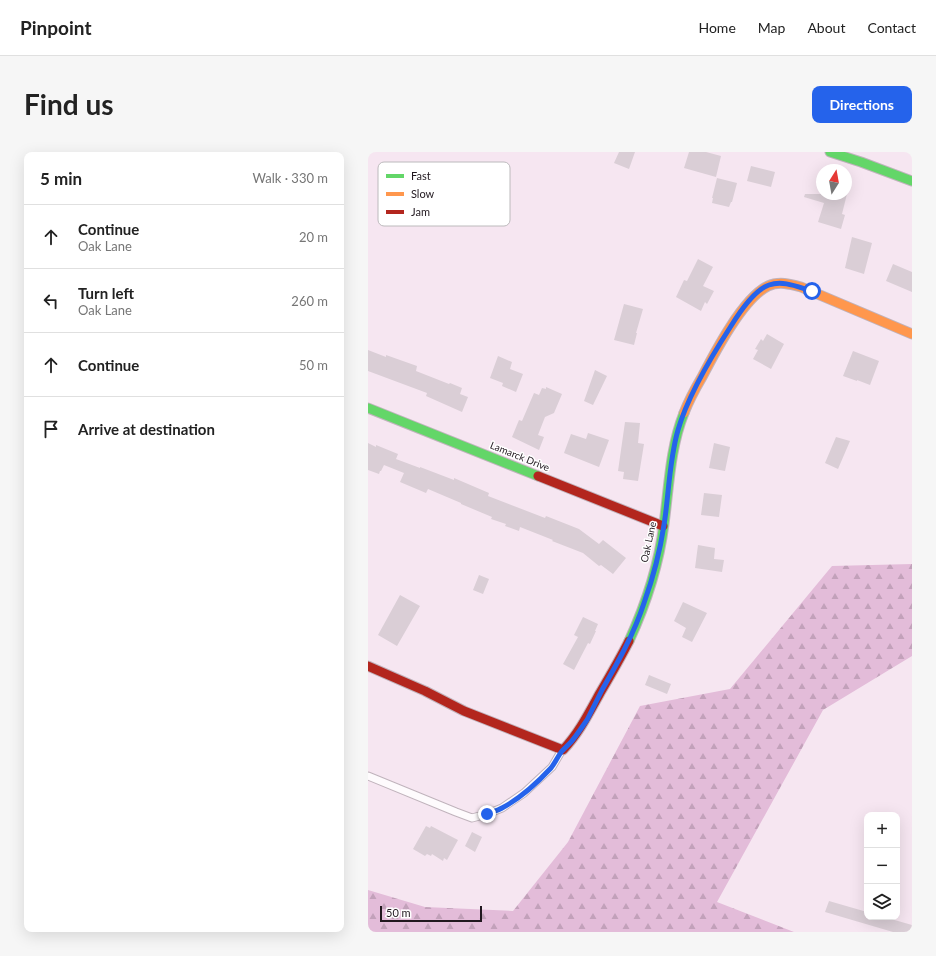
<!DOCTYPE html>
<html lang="en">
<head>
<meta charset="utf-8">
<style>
  body { margin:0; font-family:Lato,sans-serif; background:#f6f6f6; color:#222 }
  .controls { position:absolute; right:12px; bottom:12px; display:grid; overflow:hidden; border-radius:8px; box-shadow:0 4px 16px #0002 }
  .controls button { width:36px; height:36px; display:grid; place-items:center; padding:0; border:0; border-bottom:1px solid #e0e0e0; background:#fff; color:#222; font:20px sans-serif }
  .compass { position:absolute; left:448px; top:12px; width:36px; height:36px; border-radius:50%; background:#fff; box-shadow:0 4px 16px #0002; rotate:11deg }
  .scale { position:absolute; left:12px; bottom:10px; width:102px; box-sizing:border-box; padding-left:4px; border:2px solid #21181f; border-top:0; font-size:11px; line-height:14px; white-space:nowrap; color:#21181f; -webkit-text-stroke:3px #fff; paint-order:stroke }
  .stop { position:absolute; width:12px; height:12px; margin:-9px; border:3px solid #2563eb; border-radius:50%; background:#fff }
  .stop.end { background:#2563eb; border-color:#fff; box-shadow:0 1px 4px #0008 }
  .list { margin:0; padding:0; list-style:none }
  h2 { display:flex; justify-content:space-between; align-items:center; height:52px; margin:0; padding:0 16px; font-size:17px }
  h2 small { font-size:13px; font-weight:400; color:#767676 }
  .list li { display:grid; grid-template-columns:26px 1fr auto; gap:12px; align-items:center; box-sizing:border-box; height:64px; padding:0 16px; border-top:1px solid #e0e0e0 }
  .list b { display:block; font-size:15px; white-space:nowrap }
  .list p { margin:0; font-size:13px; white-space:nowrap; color:#767676 }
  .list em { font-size:13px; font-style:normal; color:#767676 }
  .icon { flex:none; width:22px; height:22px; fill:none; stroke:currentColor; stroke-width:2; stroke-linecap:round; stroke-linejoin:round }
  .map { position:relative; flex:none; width:544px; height:780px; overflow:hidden; border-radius:8px }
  header { display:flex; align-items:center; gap:24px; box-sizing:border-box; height:56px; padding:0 20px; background:#fff; border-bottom:1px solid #e0e0e0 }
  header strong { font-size:19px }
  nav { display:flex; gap:22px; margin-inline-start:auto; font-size:14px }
  .intro { display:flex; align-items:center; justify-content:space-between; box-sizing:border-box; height:96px; padding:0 24px }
  h1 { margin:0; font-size:28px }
  .button { padding:10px 18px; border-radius:8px; background:#2563eb; color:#fff; font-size:14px; font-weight:700 }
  main { display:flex; gap:24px; padding:0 24px }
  aside { flex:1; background:#fff; border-radius:8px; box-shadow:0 4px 16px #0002 }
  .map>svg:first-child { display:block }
  .forest { fill:url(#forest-firs) }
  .building { fill:#daced6 }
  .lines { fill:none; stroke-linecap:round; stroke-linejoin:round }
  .lane-casing { stroke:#c0b3bc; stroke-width:9 }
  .fast-casing { stroke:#c0b3bc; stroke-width:11 }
  .slow-casing { stroke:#c0b3bc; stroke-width:11 }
  .jam-casing { stroke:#c0b3bc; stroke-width:11 }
  .lane { stroke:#fefbfd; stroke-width:7 }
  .fast { stroke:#63d668; stroke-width:9 }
  .slow { stroke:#ff974d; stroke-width:9 }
  .jam { stroke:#b3261e; stroke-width:9 }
  .route { stroke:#2563eb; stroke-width:5 }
  .labels { text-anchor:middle; stroke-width:3; stroke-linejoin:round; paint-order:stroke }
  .street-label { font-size:10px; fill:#21181f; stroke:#fff }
  .key { fill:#fff; stroke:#bcbabc; stroke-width:1 }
  .key-label { font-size:11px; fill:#21181f }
</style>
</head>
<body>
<header>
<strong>Pinpoint</strong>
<nav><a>Home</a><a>Map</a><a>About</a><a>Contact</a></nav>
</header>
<div class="intro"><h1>Find us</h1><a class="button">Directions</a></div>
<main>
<aside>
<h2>5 min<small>Walk · 330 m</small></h2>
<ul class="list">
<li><svg class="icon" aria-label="ahead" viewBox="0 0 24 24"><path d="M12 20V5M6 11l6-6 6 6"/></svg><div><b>Continue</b><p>Oak Lane</p></div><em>20 m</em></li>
<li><svg class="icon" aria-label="left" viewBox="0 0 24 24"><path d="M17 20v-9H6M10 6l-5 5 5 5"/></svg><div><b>Turn left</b><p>Oak Lane</p></div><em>260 m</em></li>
<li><svg class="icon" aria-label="ahead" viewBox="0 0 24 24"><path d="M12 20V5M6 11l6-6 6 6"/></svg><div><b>Continue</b></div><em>50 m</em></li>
<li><svg class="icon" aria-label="arrive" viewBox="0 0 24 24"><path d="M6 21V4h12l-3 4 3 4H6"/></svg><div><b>Arrive at destination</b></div></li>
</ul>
</aside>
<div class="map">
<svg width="544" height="780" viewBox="0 0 544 780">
  <defs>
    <pattern id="forest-firs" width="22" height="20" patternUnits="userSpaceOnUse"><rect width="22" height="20" fill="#e3bcd9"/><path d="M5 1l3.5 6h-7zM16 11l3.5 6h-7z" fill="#c2a1ba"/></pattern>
  </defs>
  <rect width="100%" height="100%" fill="#f6e6f1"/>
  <path class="forest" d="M544,412v92l-89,54 -106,192 77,30h-426v-42l57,17 88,4 55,-69 72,-136 90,-17 102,-123z"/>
  <path class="building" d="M251,0h16l-6,17 -15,-6z
    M321,0h17l15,4 -5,21 -32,-9z
    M383,14l24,6 -4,15 -24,-6z
    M349,26l20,5 -5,19h-1l-2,5 -17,-4 1,-5h-1z
    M437,42h42l-5,20 3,1 -4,14 -23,-7 6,-19 -20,-6z
    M484,85l20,6 -8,31 -19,-6z
    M330,107l15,8 -10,19 11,5 -7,13 -2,-2 -4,9 -25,-14 8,-17 3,1z
    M525,112l19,8v20l-26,-11z
    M256,152l19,5 -7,24h1l-3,12 -20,-5z
    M399,182l17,10 -13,25 -18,-10 5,-9 -3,-1 6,-10 2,2z
    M0,198l18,7v-2l31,11 -1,5 33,13 1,-1 12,5 -2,6 8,3 -6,15 -36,-16 1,-3 -59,-22z
    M485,199l26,10 -9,24 -13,-5v1l-14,-5z
    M130,204l14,6 -2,7 13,5 -7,18 -14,-6 1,-3 -13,-5z
    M227,218l12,6 -14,29 -9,-4z
    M178,235l16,7 -8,19 -9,4 -7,18 6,2 -5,13 -27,-13 7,-17 3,1 12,-28 5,2 3,-7 4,1z
    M257,270l15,1 -2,20 6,1 -6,37 -15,-2 1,-7 -6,-1z
    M220,281l21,7 -10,27 -35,-14 7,-19 15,5z
    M468,285l14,4 -12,28 -13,-6z
    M0,291l8,4v-2l22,9 -2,5 24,9v-1l34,13v-2l35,15 -1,3 57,22 1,-2 33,13 20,15 4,-4 23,18 -13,16 -12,-9 -2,1 -16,-13 -31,-12 1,-1 -33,-13 -1,4 -14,-5 1,-2 -15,-5 1,-2 -31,-13v-1l-33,-14 -2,4 -26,-11 4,-9 -20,-8 -3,6h-1l-1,3 -11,-4z
    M346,291l16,4 -5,24 -16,-3z
    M336,341l18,2 -3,22 -18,-2z
    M330,393l17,3 -1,11 10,1 -2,12 -27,-4z
    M111,423l10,4 -6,15 -10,-4z
    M32,443l20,11 -23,40 -19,-11z
    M315,450l24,11 -15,29 -10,-5 4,-9 -12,-7z
    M215,465l15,7 -3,7h1l-6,13 -2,-1 -14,27 -11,-6 15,-27 -4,-2z
    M281,523l22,9 -4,10 -22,-9z
    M58,674l4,2 1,-2 27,14 -11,20 -3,-2 -1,3 -11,-7 -1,2 -4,-2 -2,2 -12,-7z
    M104,680l10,5 -7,15 -10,-6z
    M461,749l38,11v5h17l28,8v7h-19l-68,-20z"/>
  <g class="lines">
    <g class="lane-casing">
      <path id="lane" d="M0,624l88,36 16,6 15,-4 15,-6 22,-15 28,-26 10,-17"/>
    </g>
    <g class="fast-casing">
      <path id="fast" d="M462,0l31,10 51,19
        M0,256l170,68
        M261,489c17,-37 30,-77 35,-117 5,-37 6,-76 20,-111"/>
    </g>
    <g class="slow-casing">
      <path id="slow" d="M316,261c5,-13 11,-24 18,-36 13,-25 41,-79 66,-91 11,-5 22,-2 33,1l111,47"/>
    </g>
    <g class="jam-casing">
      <path id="jam" d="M170,324l125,50
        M0,514l57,25 39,20 99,39c16,-17 26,-37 37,-57 10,-17 20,-34 29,-52"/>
    </g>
    <use href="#lane" class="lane"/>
    <use href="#fast" class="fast"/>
    <use href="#slow" class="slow"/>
    <use href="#jam" class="jam"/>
  </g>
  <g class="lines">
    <path class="route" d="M119,662c5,-2 10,-3 15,-6 17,-9 36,-26 49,-40 4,-5 7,-12 11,-17 3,-3 6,-6 9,-9 6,-7 11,-15 16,-22 5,-10 10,-20 15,-30 16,-28 32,-56 42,-87 9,-25 16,-52 20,-78 5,-31 5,-64 14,-95 10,-35 33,-73 53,-104 8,-13 23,-36 38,-41 14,-5 29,2 43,6"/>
  </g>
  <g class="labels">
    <g class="street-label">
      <text transform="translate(152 304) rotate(22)" y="4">Lamarck Drive</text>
      <text transform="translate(280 390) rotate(-78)" y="4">Oak Lane</text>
    </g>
  </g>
  <rect x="10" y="10" width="132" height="64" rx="6" class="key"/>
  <rect x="18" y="22" width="18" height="4" fill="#63d668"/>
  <rect x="18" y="40" width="18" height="4" fill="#ff974d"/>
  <rect x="18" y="58" width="18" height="4" fill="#b3261e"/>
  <g class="key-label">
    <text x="43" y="28">Fast</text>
    <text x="43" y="46">Slow</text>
    <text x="43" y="64">Jam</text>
  </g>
</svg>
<div class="controls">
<button>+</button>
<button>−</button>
<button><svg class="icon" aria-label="layers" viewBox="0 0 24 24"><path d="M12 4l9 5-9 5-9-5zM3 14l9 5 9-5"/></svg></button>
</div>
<svg class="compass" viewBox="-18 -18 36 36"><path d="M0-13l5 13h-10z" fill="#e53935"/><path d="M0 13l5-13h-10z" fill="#767676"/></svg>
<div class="scale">50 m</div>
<div class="stop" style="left:444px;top:139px"></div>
<div class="stop end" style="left:119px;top:662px"></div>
</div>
</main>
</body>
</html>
